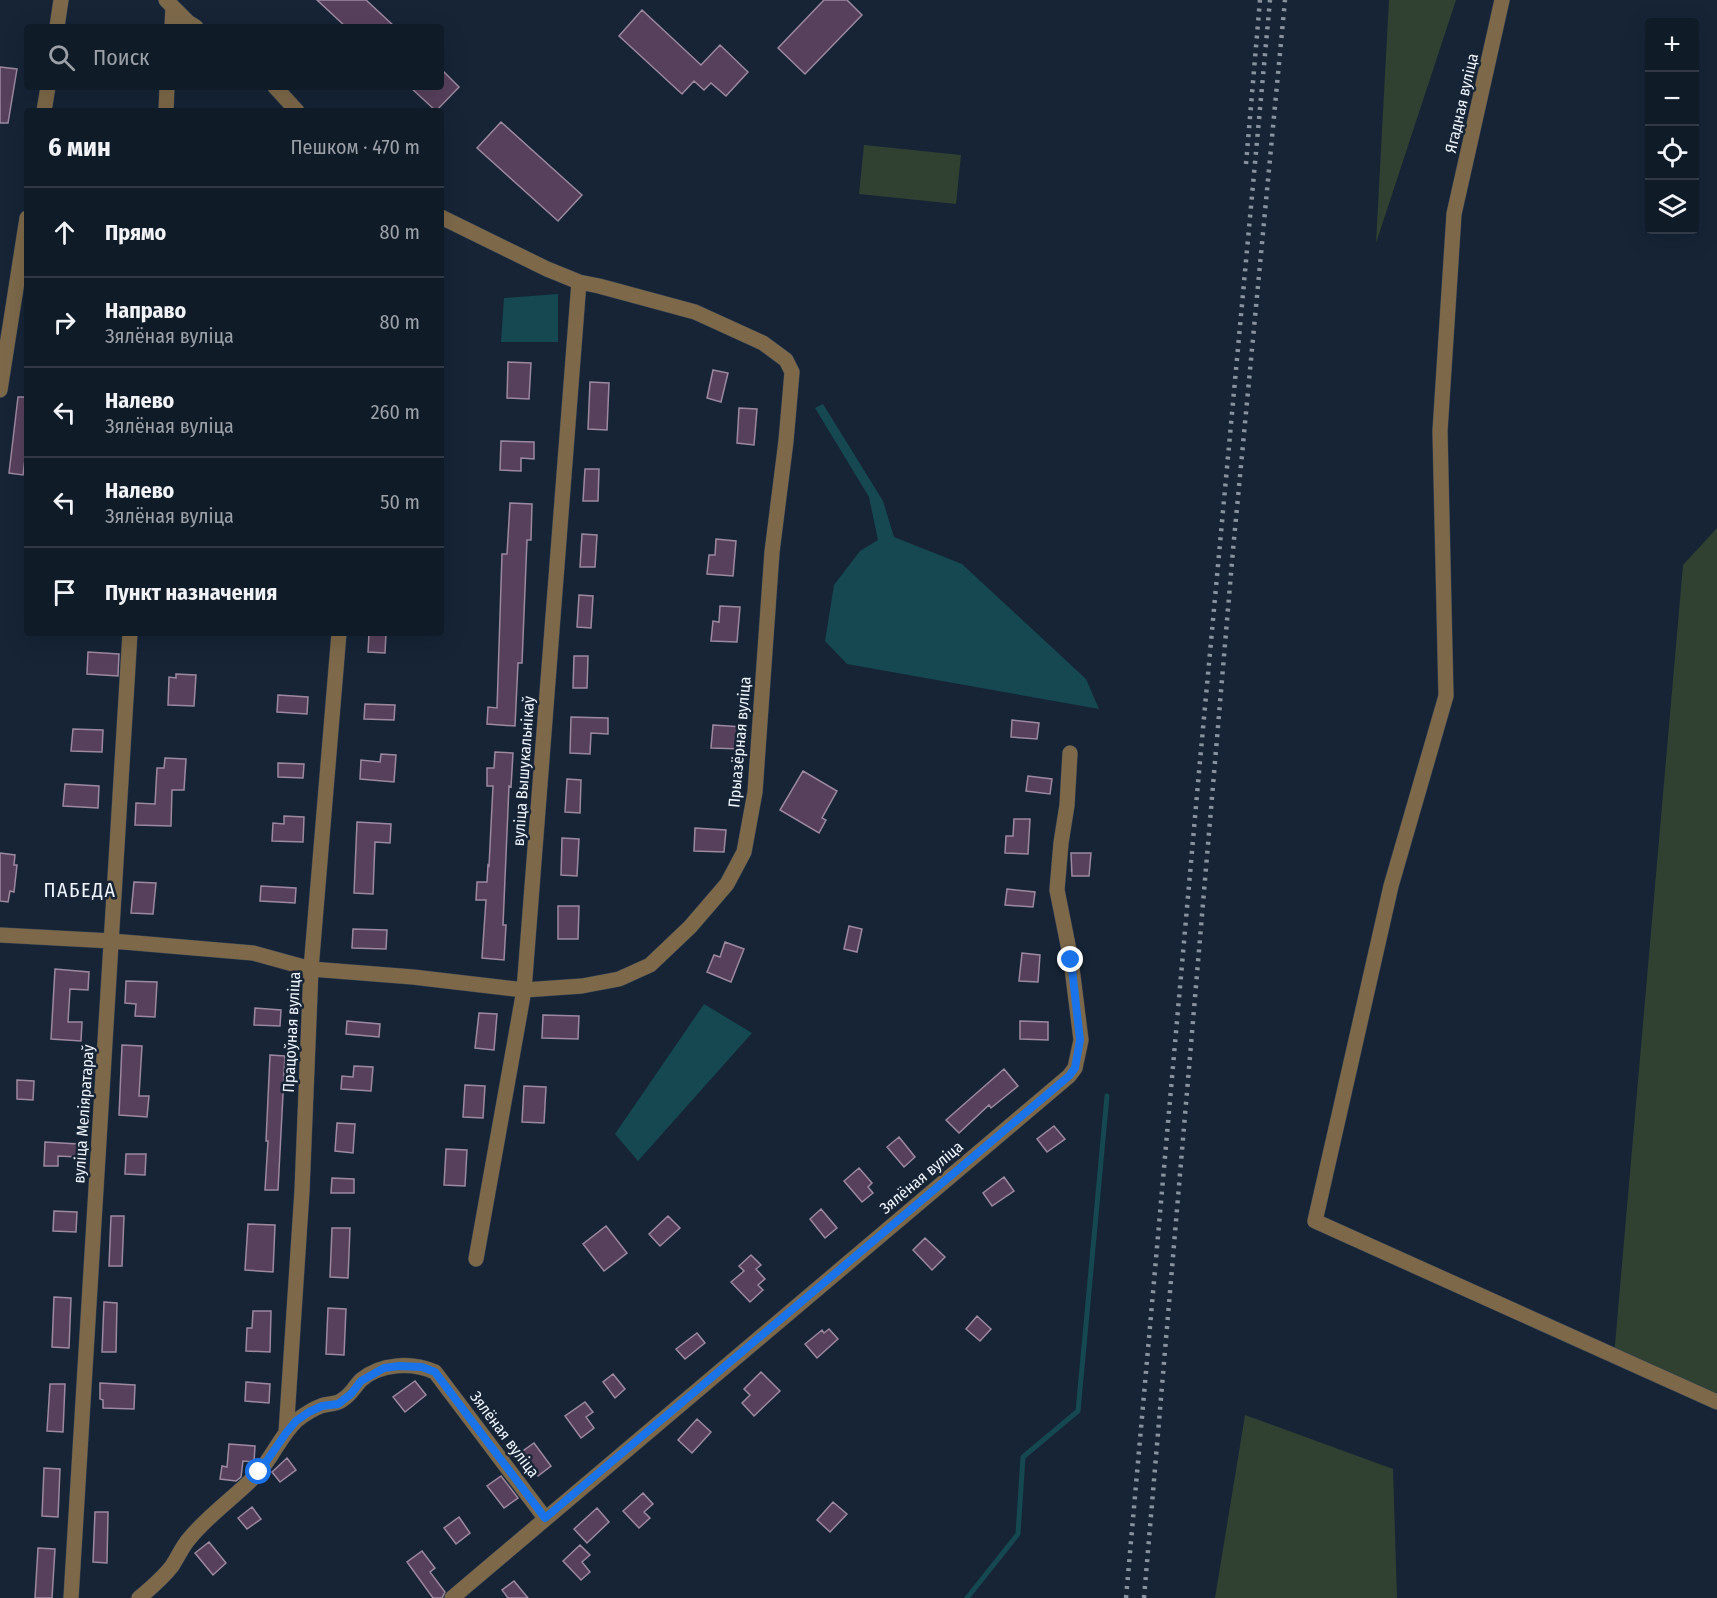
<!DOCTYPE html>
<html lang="ru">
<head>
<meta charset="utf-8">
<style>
  body { margin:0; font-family:"Fira Sans Condensed",sans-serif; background:#192430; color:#f1f3f6 }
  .controls { position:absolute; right:18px; top:18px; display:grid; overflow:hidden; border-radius:6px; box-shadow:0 6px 24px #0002 }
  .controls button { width:54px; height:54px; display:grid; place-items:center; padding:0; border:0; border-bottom:2px solid #303945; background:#101b28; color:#f1f3f6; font:30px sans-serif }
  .stop { position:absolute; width:18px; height:18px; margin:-14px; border:4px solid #1a73e8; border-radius:50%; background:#fff }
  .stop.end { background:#1a73e8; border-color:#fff; box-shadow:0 2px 6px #0008 }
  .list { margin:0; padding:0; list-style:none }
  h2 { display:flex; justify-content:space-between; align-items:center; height:78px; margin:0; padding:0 24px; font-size:26px }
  h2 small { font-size:20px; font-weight:400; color:#9ca1a8 }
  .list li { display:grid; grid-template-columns:39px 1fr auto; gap:18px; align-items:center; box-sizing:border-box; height:90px; padding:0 24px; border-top:2px solid #303945 }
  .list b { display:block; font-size:22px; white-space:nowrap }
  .list p { margin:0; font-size:20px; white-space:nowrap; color:#9ca1a8 }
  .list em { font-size:20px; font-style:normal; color:#9ca1a8 }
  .icon { flex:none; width:33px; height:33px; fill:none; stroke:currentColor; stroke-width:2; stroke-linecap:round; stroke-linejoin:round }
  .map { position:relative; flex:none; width:1717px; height:1598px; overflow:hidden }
  .search { position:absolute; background:#101b28; box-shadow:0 6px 24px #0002; left:24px; top:24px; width:420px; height:66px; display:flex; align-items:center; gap:15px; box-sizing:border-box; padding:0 21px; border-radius:6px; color:#9ca1a8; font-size:22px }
  .panel { position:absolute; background:#101b28; box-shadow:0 6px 24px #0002; left:24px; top:108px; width:420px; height:528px; border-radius:6px }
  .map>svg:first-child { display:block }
  .green { fill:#304131 }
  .water { fill:#154850 }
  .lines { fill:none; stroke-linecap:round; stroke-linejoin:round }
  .stream { stroke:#154850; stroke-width:5 }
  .building { fill:#57405c; stroke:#9c889f; stroke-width:1.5 }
  .street-casing { stroke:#344152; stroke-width:16 }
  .street { stroke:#7d694a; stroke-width:15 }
  .rail { stroke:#89939f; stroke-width:4.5; stroke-dasharray:3 6; stroke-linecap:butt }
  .route { stroke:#1a73e8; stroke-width:8 }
  .labels { text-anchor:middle; stroke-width:5; stroke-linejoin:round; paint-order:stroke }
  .street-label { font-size:16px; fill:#eff5fd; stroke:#162436 }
  .quarter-label { font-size:20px; letter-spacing:1.5px; fill:#eff5fd; stroke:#162436 }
</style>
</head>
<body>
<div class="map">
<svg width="1717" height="1598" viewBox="0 0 1717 1598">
  <rect width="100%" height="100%" fill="#162436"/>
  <path class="green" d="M1389,0h67l-80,243z
    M864,145l97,10 -5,49 -97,-10z
    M1717,528v874l-103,-46 69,-791z
    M1245,1415l148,54 4,129h-182z"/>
  <path class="water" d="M558,294v48h-57l3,-44z
    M823,404l60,97 11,36 68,27 124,115 13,30 -252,-45 -22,-23 9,-56 26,-34 18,-11 -9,-43 -54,-89z
    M704,1004l48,29 -114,128 -23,-27z"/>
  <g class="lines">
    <path class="stream" d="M967,1598l51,-64 5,-77 55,-46 29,-315"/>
  </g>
  <path class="building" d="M317,0h49l29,27h-49z
    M824,0h23l15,15 -57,59 -27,-26z
    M642,10l59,55 19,-20 28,27 -22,24 -15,-13 -7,7 -10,-9 -12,13 -63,-58z
    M0,67l17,2 -9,54h-8z
    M441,69l18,18 -23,24 -26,-24h31z
    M501,122l81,73 -24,26 -81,-73z
    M508,362l23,1 -2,36 -22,-1z
    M713,370l15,3 -7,29 -14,-4z
    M590,382l19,1 -2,47 -19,-1z
    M18,397h9v46l-4,32 -14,-2z
    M739,408l18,1 -3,36 -17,-2z
    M501,441l33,1v17l-13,-1v13l-21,-1z
    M585,469h14l-1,32h-15z
    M510,503l22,1 -1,36h-4l-5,123h-4l-3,63 -28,-2 1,-17 9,1 5,-154h5z
    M582,534l15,1 -2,32h-15z
    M716,539l20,2 -3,35 -26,-2 2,-19h6z
    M579,595l14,1 -2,32 -14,-1z
    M720,606l20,1 -3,35 -26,-1 2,-20 6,1z
    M369,633h17l-1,20 -17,-1z
    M88,652l31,2 -1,22 -31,-2z
    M574,656h14l-1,32h-14z
    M176,674l20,1 -2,31 -26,-1 1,-28 7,1z
    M278,695l30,2 -1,17 -30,-2z
    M365,704l30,1 -1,15 -30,-1z
    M571,717l37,1v16l-17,-1 -1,21 -20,-1z
    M1012,720l27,3 -2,16 -26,-2z
    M713,725l30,2 -1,22 -31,-1z
    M73,729l30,1 -1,22 -31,-1z
    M495,752l18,1 -2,34 -2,-1 -6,139h3l-2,35 -22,-2 4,-58h-10l1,-18h10l1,-17 1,1 4,-80h-6v-18h7z
    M381,754l15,1 -2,27 -34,-3 1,-19 19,2z
    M165,758l21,1 -2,31h-12l-1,36 -36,-1 1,-22 19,1 2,-36h7z
    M278,763l26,1 -1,14 -25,-1z
    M803,771l34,20 -15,27 4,2 -7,13 -39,-23z
    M1028,776l24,3 -2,15 -24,-3z
    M567,779l14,1 -1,33 -15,-1z
    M65,784l34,2 -1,22 -35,-2z
    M284,816l20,1 -1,25 -31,-1 1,-18 11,1z
    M1014,819h16l-2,35 -23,-1 1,-17h7z
    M357,822l34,2 -1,19 -15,-1 -2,52 -19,-1z
    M695,828l31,2 -2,22 -30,-1z
    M562,838l17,1 -2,37 -16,-1z
    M0,853l15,2 -1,10h3l-3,27 -4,-1 -2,11 -8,-1z
    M1071,853h20l-2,23h-17z
    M134,882l22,1 -3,31 -22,-1z
    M261,886l35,2 -1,15 -35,-2z
    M1007,889l28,3 -2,15 -28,-2z
    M558,906h21l-1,33h-20z
    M849,926l13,3 -5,23 -13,-3z
    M353,929l34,1 -1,19 -34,-1z
    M725,942l19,7 -13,33 -24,-10 7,-17 6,2z
    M1022,953l18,2 -2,27 -19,-1z
    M55,969l34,3 -1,18 -18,-1 -2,33h14l-1,19 -30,-2z
    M126,981l31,1 -2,35 -20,-1 1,-12 -11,-1z
    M255,1008l26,2 -1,16 -26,-1z
    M479,1013l18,1 -3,36 -19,-2z
    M543,1015l36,1 -1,23 -36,-1z
    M347,1021l33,3 -1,13 -33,-3z
    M1020,1021l28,1v18l-28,-1z
    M122,1045l20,1 -3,50h10l-2,21 -28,-2z
    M270,1055l15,1 -7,134h-13l3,-49h-2z
    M354,1066l19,1 -2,24 -30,-2 1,-13 11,1z
    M1004,1069l14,17 -27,22 -2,-3 -30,28 -13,-13z
    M17,1080l17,1 -1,19 -16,-1z
    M465,1085l20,1 -2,32 -20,-1z
    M524,1086l22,1 -2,36 -22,-1z
    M337,1123l18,1 -2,29 -18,-2z
    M1054,1126l11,13 -18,13 -10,-13z
    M899,1137l16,20 -11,10 -17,-20z
    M45,1142l33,2 -1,13 -19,-1v10h-14z
    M446,1149l21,1 -2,36 -21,-1z
    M126,1154h20l-1,21 -20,-1z
    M859,1168l13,15 -4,4 5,6 -11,9 -18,-21z
    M1004,1177l10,14 -22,15 -9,-13z
    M332,1178l22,1v14h-23z
    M821,1209l16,19 -12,10 -15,-19z
    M54,1211l23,1 -1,20 -23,-1z
    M111,1216h13l-2,50h-13z
    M668,1216l12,12 -20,18 -11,-12z
    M248,1224l27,1 -2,47 -28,-2z
    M606,1226l21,27 -23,18 -21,-27z
    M332,1228h18l-2,50 -18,-1z
    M925,1238l20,19 -13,13 -19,-20z
    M751,1255l10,10 -5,4 9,10 -7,6 5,5 -13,12 -19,-20 13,-11 -5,-5z
    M54,1297l17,1 -2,50 -17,-1z
    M104,1302l13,1 -1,49h-14z
    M328,1308l18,1 -2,46 -18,-1z
    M253,1311h18l-1,41 -24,-1 1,-23h5z
    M977,1316l14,13 -11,12 -14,-12z
    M829,1329l9,10 -21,19 -12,-14 17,-14 2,3z
    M697,1333l8,10 -20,16 -9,-10z
    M761,1372l19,19 -26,25 -12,-13 8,-8 -6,-6z
    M613,1374l12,15 -10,9 -12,-16z
    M415,1381l11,14 -21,17 -12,-15z
    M246,1382l24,2 -1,19 -24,-2z
    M100,1383l35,2 -1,24 -31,-1v-8l-3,-1z
    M50,1384h15l-2,48 -16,-1z
    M585,1402l8,10 -7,5 8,11 -13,10 -16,-22z
    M697,1419l14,13 -19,21 -14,-13z
    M534,1443l17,23 -13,10 -18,-23z
    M229,1444l26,2 -1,16 -11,-1 -2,16 -5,4 -16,-2 2,-13 5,1z
    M287,1458l9,12 -16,12 -8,-10z
    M44,1468l16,1 -2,48 -16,-1z
    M501,1476l17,22 -14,10 -17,-22z
    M643,1493l10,11 -9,8 6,6 -11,10 -16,-17z
    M833,1502l14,12 -17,18 -13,-12z
    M252,1507l9,12 -14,10 -9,-11z
    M597,1508l12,14 -22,21 -13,-14z
    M95,1512h13l-1,51 -14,-1z
    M459,1517l11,16 -14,11 -12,-16z
    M209,1542l17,21 -13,12 -18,-22z
    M580,1545l10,10 -8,7 8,10 -9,8 -18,-19z
    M38,1548l17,1 -3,49h-17z
    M422,1551l13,17 -5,4 15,20 -3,6h-9l-26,-36z
    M514,1581l14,17h-20l-6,-8z"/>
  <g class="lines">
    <g class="street-casing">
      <path id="street" d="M166,0l22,22 8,5
        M1502,0l-48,214 -14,217 6,265 -55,190 -76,335 402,181
        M57,27l4,-27
        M172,27l1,-20
        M275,87l22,24
        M44,111l4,-24
        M166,111l1,-24
        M0,390l27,-172
        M0,935l112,6 141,12 58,16 102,8 111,13 58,-4 37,-7 31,-14 40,-38 37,-43 17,-32 11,-60 17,-240 14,-111 6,-69 -6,-12 -23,-17 -68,-31 -96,-26 -20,-4 -32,-13 -106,-52
        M476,1259l48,-269 55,-708
        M286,1433l16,-242 9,-222 28,-336
        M71,1598l59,-965
        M139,1598c12,-10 24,-20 33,-32 6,-9 10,-19 17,-27 21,-26 48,-43 70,-67 14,-16 22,-37 38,-52 7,-5 15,-11 24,-14 7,-3 15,-1 21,-6 10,-6 12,-13 19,-20 20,-17 51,-18 74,-8l110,146
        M452,1598l617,-522 6,-8 6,-28 -10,-80 -14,-70 4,-47 6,-38 3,-52"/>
    </g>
    <use href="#street" class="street"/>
    <path class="rail" d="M1246,164l14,-164
      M1126,1598l73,-826 71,-772
      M1144,1598l89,-1048 52,-550"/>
  </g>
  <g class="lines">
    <path class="route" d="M259,1472l27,-39 10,-12 13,-9 13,-6 16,-2 13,-10 10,-13 23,-13 15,-2 23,1 13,5 110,146 524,-442 6,-8 5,-28 -9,-80"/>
  </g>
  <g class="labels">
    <g class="street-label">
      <text transform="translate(1461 103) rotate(-77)" y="6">Ягадная вуліца</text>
      <text transform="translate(739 742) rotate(-85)" y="6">Прыазёрная вуліца</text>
      <text transform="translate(523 771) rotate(-86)" y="6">вуліца Вышукальнікаў</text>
      <text transform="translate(291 1032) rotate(-87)" y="6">Працоўная вуліца</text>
      <text transform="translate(83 1114) rotate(-86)" y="6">вуліца Меліяратараў</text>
      <text transform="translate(921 1177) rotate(-40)" y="6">Зялёная вуліца</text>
      <text transform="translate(505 1434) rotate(53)" y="6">Зялёная вуліца</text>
    </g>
    <g class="quarter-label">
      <text x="80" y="897">ПАБЕДА</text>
    </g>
  </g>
</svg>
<div class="controls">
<button>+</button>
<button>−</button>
<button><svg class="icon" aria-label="locate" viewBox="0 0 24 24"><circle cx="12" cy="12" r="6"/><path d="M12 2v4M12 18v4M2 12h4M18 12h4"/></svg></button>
<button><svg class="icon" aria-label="layers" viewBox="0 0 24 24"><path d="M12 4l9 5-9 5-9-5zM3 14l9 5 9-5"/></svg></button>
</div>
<div class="stop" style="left:259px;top:1472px"></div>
<div class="stop end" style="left:1071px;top:960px"></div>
<div class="search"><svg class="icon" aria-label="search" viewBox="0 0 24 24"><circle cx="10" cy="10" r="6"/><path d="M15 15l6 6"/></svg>Поиск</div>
<section class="panel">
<h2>6 мин<small>Пешком · 470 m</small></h2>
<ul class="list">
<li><svg class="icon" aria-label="ahead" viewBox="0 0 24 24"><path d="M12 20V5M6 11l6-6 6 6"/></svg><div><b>Прямо</b></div><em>80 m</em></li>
<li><svg class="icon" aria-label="right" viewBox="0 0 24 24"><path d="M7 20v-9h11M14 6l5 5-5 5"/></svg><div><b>Направо</b><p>Зялёная вуліца</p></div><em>80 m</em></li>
<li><svg class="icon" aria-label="left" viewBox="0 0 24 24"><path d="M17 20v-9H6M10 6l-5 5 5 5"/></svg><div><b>Налево</b><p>Зялёная вуліца</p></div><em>260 m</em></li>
<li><svg class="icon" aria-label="left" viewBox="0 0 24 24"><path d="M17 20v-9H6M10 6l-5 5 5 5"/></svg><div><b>Налево</b><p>Зялёная вуліца</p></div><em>50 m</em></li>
<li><svg class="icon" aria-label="arrive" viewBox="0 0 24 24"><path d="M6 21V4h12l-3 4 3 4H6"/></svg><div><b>Пункт назначения</b></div></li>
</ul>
</section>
</div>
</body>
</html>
